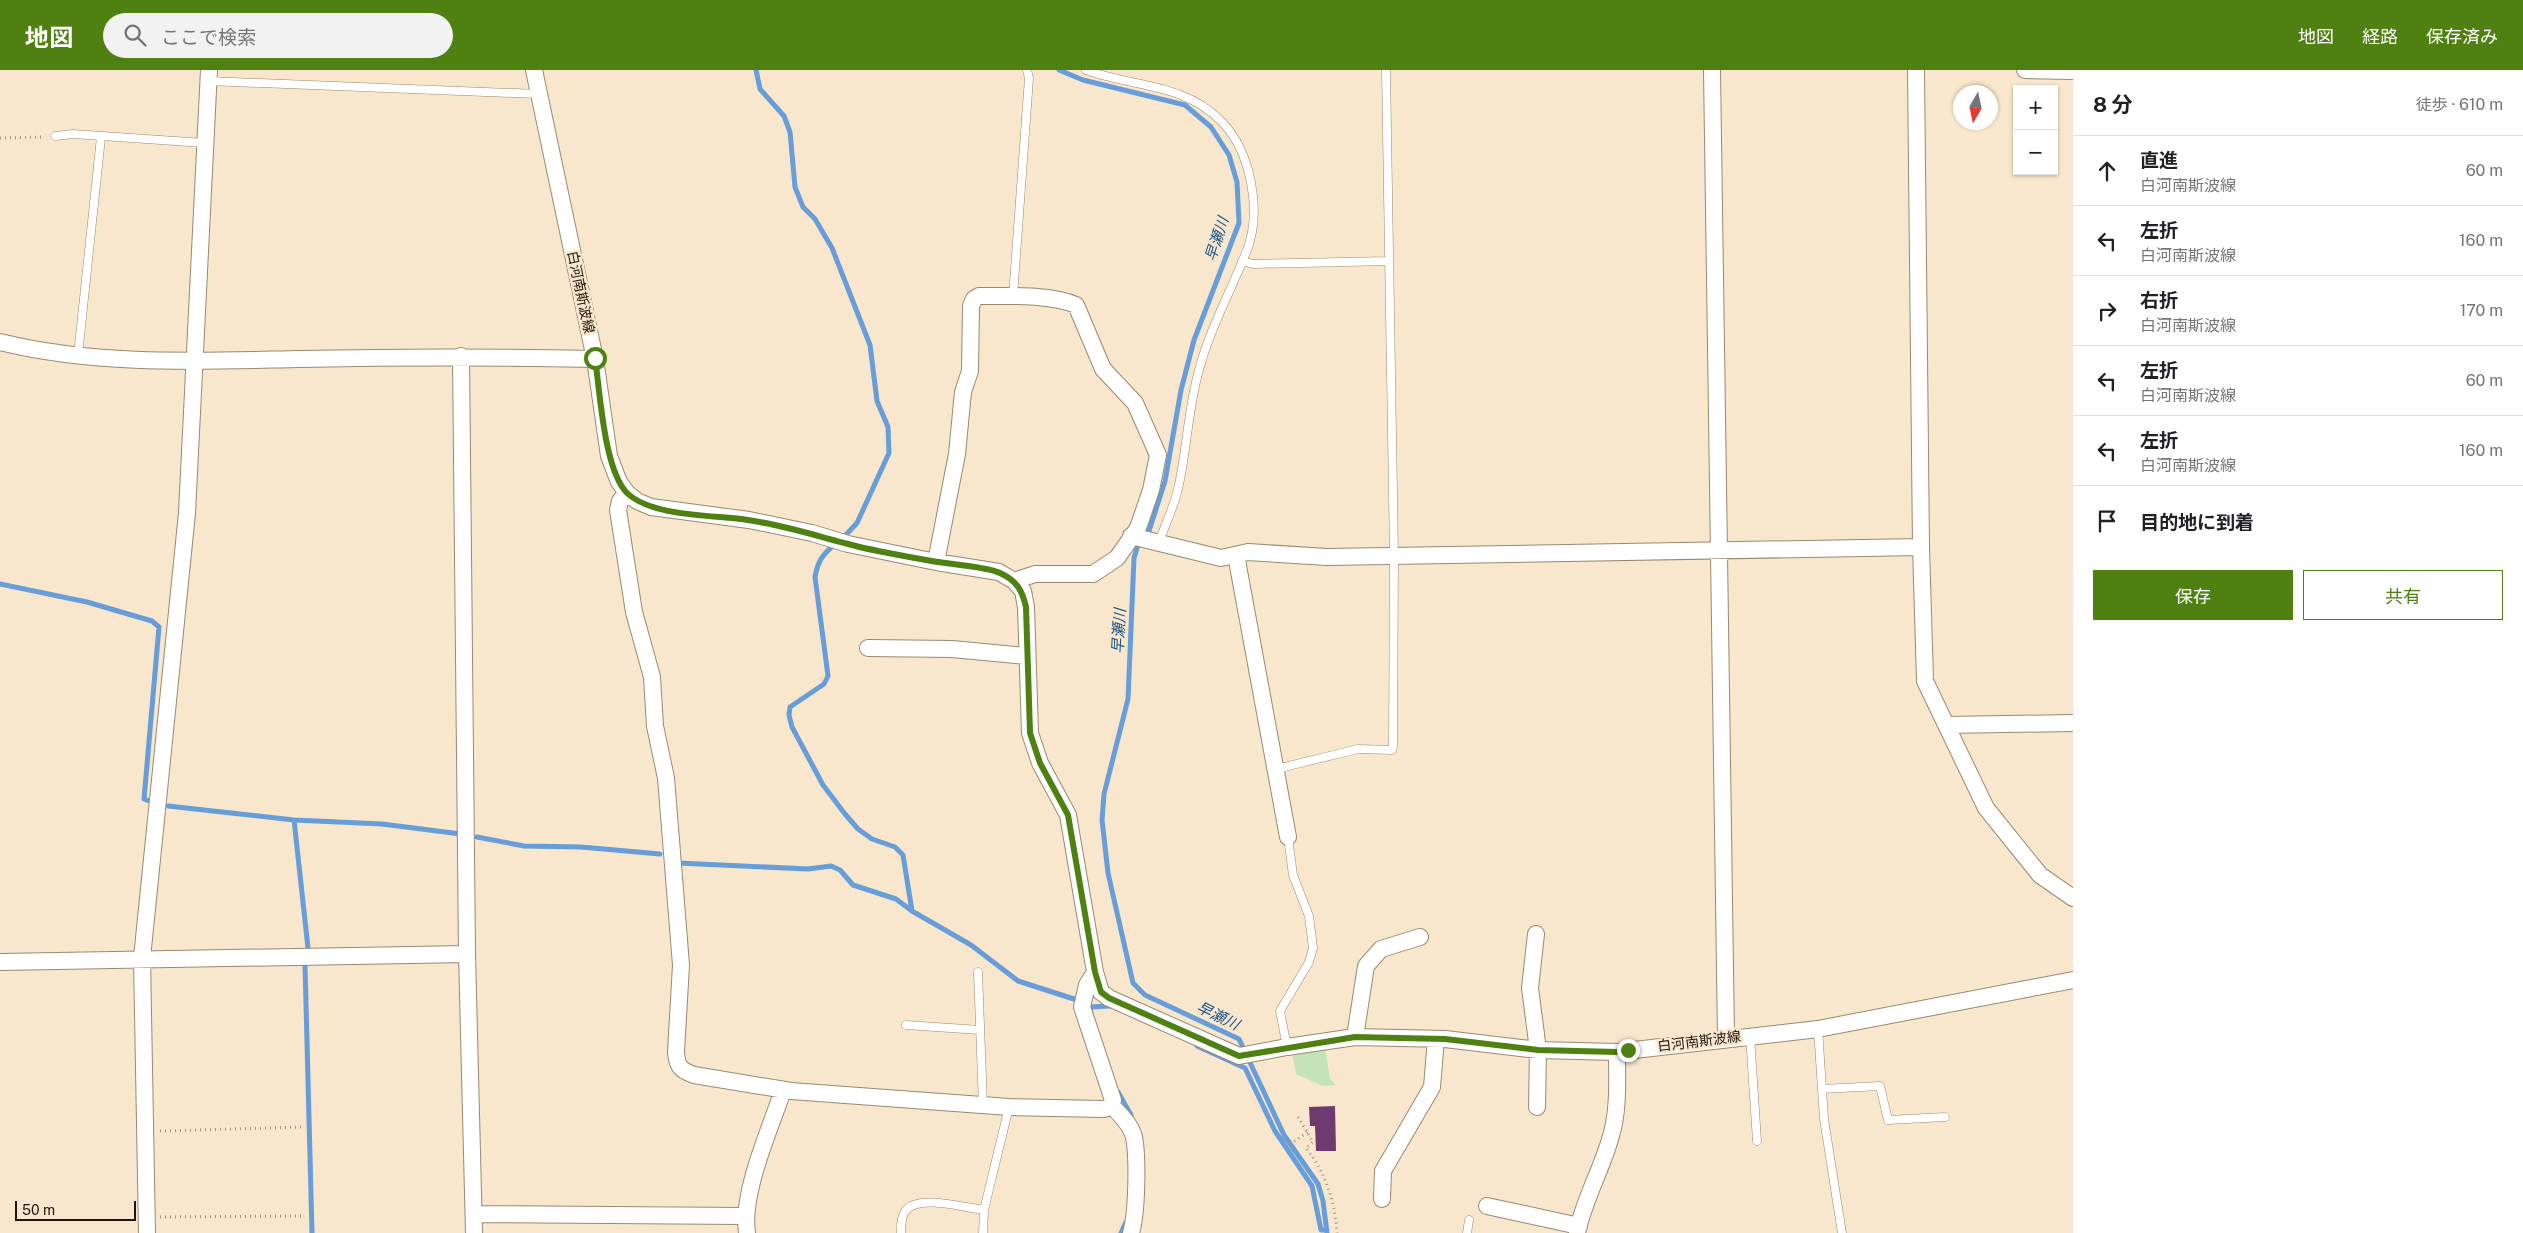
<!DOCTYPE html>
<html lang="ja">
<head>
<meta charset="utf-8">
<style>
  body { margin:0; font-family:"Public Sans","Noto Sans JP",sans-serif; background:#f2f2f2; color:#202124 }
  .controls { position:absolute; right:15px; top:15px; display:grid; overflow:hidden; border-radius:0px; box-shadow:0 1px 4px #0004 }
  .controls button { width:45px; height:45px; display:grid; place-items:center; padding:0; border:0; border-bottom:1px solid #e0e0e0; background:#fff; color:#202124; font:25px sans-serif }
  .compass { position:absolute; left:1953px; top:15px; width:45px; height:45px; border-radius:50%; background:#fff; box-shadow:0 1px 4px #0004; rotate:189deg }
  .scale { position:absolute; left:15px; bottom:12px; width:121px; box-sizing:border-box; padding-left:5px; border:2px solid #1b150c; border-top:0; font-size:14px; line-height:18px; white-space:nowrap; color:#1b150c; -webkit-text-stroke:4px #f8e6cd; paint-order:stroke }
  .stop { position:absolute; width:15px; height:15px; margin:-11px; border:4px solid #4f8112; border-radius:50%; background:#fff }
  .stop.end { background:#4f8112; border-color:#fff; box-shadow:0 1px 5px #0008 }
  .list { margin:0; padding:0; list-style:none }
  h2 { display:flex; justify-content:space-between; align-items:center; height:65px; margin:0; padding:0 20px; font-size:21px }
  h2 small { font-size:16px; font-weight:400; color:#757577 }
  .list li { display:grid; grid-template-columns:32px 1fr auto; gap:15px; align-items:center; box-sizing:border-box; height:70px; padding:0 20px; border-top:1px solid #e0e0e0 }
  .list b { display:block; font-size:19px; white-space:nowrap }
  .list p { margin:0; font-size:16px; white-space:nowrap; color:#757577 }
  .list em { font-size:16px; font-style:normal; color:#757577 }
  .actions { display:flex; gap:10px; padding:15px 20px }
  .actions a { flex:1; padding:11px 0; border:1px solid #4f8112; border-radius:0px; text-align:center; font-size:18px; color:#4f8112 }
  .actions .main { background:#4f8112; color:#fff }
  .icon { flex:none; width:28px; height:28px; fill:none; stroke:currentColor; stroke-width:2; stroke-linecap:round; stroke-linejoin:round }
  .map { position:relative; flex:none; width:2073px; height:1163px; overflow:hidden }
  header { display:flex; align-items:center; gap:30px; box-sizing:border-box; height:70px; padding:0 25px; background:#4f8112; color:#fff }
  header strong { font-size:24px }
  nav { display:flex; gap:28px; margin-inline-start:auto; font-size:18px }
  .search { width:350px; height:45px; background:#f2f2f2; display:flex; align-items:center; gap:12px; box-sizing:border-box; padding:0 18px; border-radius:28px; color:#757577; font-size:19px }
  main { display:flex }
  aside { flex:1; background:#fff }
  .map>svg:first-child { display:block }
  .green { fill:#c3e4b7 }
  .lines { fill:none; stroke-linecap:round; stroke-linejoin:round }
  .stream { stroke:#679dd8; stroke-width:5 }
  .building { fill:#6e3a6f }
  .lane-casing { stroke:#998971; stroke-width:9 }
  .street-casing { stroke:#998971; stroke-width:18 }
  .path { stroke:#a09380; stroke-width:3; stroke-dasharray:1 4; stroke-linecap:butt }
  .lane { stroke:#fff; stroke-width:8 }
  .street { stroke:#fff; stroke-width:16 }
  .route { stroke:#4f8112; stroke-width:6 }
  .labels { text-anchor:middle; stroke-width:5; stroke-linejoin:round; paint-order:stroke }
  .street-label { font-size:14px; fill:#1b150c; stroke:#f8e6cd }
  .water-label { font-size:15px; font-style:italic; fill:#195289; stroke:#f8e6cd }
</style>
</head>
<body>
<header>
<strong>地図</strong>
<div class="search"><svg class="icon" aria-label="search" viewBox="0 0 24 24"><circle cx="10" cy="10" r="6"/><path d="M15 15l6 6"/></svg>ここで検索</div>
<nav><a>地図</a><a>経路</a><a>保存済み</a></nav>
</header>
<main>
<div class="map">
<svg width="2073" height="1163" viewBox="0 0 2073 1163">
  <rect width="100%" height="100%" fill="#f8e6cd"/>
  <path class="green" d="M1325,978l5,31 6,6 -13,1 -27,-12 -4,-22z"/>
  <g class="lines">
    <path class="stream" d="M756,0l4,19 24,27 6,16 5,55 8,20 12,12 17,29 38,97 7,56 11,26 1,26 -32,70 -15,16
      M1059,0l24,10 102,25 26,22 18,28 8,27 2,41 -45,117 -13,50 -16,91 -16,50 -11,14 -4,13 -6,141 -24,95 -2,26 6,53 25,110 12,12 94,44 45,96 34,49 5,17 4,32
      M835,474c-13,11 -17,17 -20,33l13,99 -4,8 -34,23 -1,8 3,12 31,58 22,29 13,15 14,10 23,8 8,8 9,56 59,34 47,36 56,18
      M0,514l87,18 65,19 7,6 -15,172 8,3
      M168,736l126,14 88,4 79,10
      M294,750l14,128
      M477,767l47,9 57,1 79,7
      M678,793l130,6 23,-3 9,4 13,15 43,14 16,12
      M305,895l7,268
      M1091,943l-1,-6 20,-1
      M1197,976l48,22 30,63 37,55 9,44h6
      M1118,1022l13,23
      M1121,1163l5,-11"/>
  </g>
  <path class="building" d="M1335,1036l1,45h-20l-1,-25h-5l-1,-19z"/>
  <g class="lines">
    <g class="lane-casing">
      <path id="lane" d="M1086,0c49,18 97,12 136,52 29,30 40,89 25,128 -16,41 -37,78 -48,120 -11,38 -12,80 -21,119 -4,18 -13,36 -19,53
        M208,11l330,13
        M55,66l18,-2 131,9
        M1242,191l11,3 136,-3
        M1013,226l16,-218 -2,-8
        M78,285l23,-218
        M1276,699l82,-20 34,1 1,-4 1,-191 -8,-485
        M978,902l5,133
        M906,955l74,5
        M1818,959l6,90 18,114
        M1750,966l7,105
        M1287,977l-7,-36 29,-49 4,-14 -4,-32 -16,-41 -5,-38
        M1822,1019l58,-3 8,34 57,-3
        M901,1163c0,-8 0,-17 5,-23 14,-16 59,-2 78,0
        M983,1163l1,-23 25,-103
        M1467,1163l2,-13"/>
    </g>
    <g class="street-casing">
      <path id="street" d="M534,0l61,289 14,97 10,26 8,11 10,8 14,6 98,13 63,13 36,11 88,18 63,10 15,9 9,10 3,16 4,126 10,30 28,52 27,157 6,20 8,6 130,58 48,-9 68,-10 90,2 93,11 79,2 201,-23 255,-49
        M1712,0l14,968
        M1916,0l5,477 4,134 61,127 54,67 33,23
        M2025,0l48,1
        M0,272c97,24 201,19 300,17 99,-2 197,-2 295,0
        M461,286l6,598 7,279
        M627,423l-7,8 -2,9 16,102 18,65 3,49 11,52 15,187 -5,87c1,14 4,18 18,23l97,16 218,16 95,2 8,-3 1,-6 -31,-93 5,-22 8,-13
        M1131,466l90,22 27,-6 79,5 594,-10
        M1236,485l52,282
        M936,492l21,-108 6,-62 7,-21 1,-65 3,-7 5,-3c28,0 71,-2 97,9l27,64 32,34 23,52 -7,35 -13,38 -21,30 -24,16h-58l-21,7
        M868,578l84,1 74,7
        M1946,655l127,-2
        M1536,864l-6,54 8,62 -1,57
        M0,892l467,-8
        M1355,967l11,-71 15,-17 39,-12
        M1112,1036c8,8 19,19 22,31 4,21 3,76 -3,96
        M1382,1129l1,-28 49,-84 4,-48
        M1487,1136l92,20
        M474,1144l270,2
        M147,1163l-5,-275 45,-445 22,-443
        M747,1163c-6,-41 23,-103 36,-143
        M1577,1163c7,-34 25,-64 34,-97 8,-27 6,-57 6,-84"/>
    </g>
    <path class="path" d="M0,68l44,-1
      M1298,1047l15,25 -7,6c20,25 29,54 31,85
      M160,1061l142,-4
      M1290,1074l18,-12
      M160,1147l143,-1"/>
    <use href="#lane" class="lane"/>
    <use href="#street" class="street"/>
  </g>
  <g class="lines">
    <path class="route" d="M595,288c5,34 9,112 32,135 25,24 88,22 121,27 34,5 66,15 100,24 25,7 52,11 78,16 18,4 60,6 74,13 17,8 22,17 26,34l4,126 10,30 28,52 27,157 6,20 8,6 130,58 116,-19 90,2 93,11 79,2 11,-2"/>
  </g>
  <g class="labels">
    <g class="street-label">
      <text transform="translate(581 222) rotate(78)" y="5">白河南斯波線</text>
      <text transform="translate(1699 971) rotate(-7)" y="5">白河南斯波線</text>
    </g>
    <g class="water-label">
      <text transform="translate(1217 169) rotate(-72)" y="5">早瀬川</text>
      <text transform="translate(1119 561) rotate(-87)" y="5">早瀬川</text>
      <text transform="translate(1218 946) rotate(26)" y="5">早瀬川</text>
    </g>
  </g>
</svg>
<div class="controls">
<button>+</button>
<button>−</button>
</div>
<svg class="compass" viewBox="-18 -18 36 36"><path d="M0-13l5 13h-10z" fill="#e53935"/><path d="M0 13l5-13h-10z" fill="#757577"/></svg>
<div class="scale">50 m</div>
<div class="stop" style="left:595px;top:288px"></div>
<div class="stop end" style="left:1628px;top:980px"></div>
</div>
<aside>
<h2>8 分<small>徒歩 · 610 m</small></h2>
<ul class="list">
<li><svg class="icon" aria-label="ahead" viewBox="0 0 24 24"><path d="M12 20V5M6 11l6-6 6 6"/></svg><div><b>直進</b><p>白河南斯波線</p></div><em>60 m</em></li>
<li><svg class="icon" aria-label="left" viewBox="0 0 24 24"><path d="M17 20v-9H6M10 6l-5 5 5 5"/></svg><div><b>左折</b><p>白河南斯波線</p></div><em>160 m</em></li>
<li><svg class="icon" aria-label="right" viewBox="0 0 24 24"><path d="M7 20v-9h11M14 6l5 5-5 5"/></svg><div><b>右折</b><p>白河南斯波線</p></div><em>170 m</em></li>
<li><svg class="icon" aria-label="left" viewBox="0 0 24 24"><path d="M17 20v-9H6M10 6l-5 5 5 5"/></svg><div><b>左折</b><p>白河南斯波線</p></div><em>60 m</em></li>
<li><svg class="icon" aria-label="left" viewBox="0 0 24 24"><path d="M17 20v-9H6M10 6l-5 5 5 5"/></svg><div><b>左折</b><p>白河南斯波線</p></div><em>160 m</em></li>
<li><svg class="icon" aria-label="arrive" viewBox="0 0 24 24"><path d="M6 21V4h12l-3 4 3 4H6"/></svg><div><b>目的地に到着</b></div></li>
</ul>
<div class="actions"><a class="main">保存</a><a>共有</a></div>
</aside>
</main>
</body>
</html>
